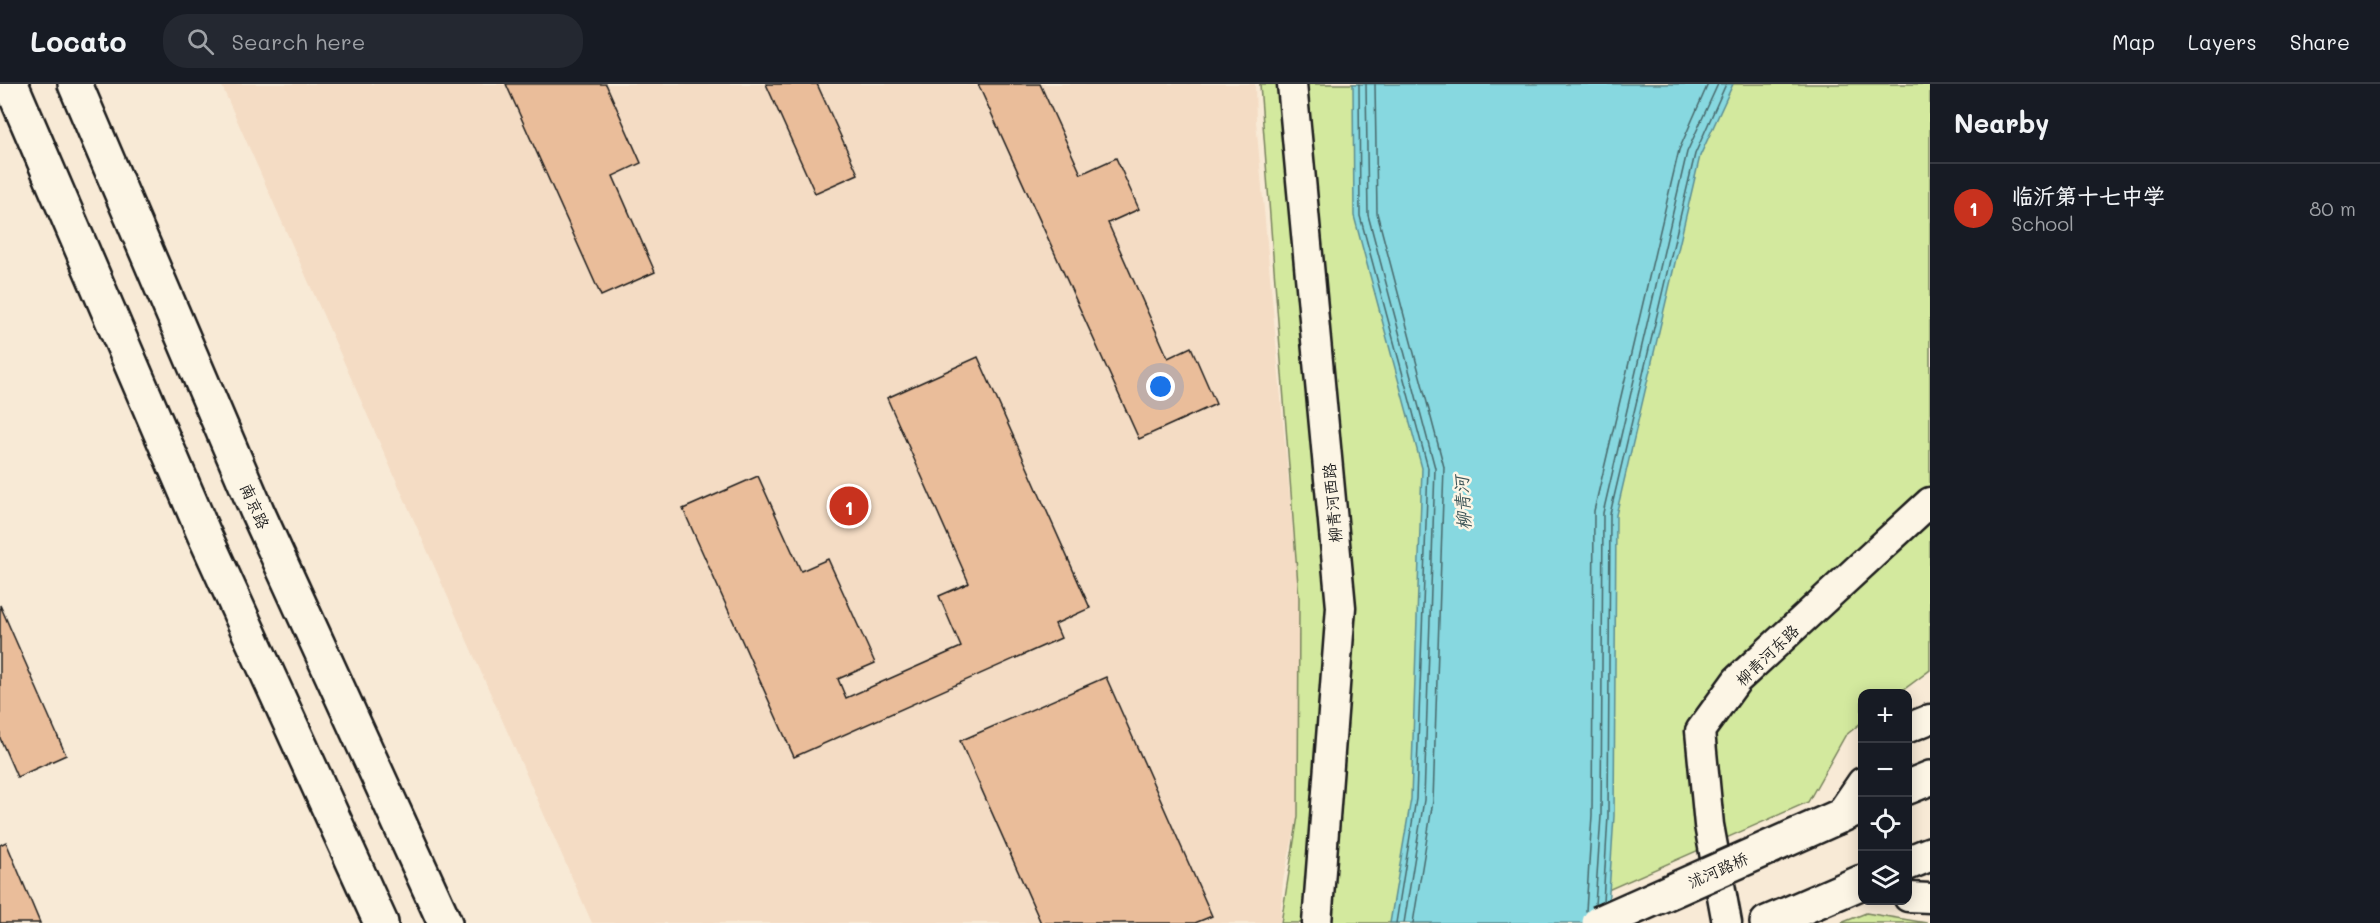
<!DOCTYPE html>
<html lang="en">
<head>
<meta charset="utf-8">
<style>
  body { margin:0; font-family:Mali,"LXGW WenKai TC",sans-serif; background:#242831; color:#f1f3f6 }
  .controls { position:absolute; right:18px; bottom:18px; display:grid; overflow:hidden; border-radius:12px; box-shadow:0 3px 15px #0003 }
  .controls button { width:54px; height:54px; display:grid; place-items:center; padding:0; border:0; border-bottom:2px solid #363941; background:#171b24; color:#f1f3f6; font:30px sans-serif }
  .you { position:absolute; left:1161px; top:303px; width:21px; height:21px; margin:-15px; border:4px solid #fff; border-radius:50%; background:#1a73e8; box-shadow:0 0 0 9px #1a73e833 }
  .badge { display:grid; place-items:center; width:39px; height:39px; border-radius:50%; background:#c8321e; color:#fff; font-size:20px; font-weight:700 }
  .pin { position:absolute; translate:-50% -50%; border:3px solid #fff; box-shadow:0 2px 6px #0006 }
  .list { margin:0; padding:0; list-style:none }
  h2 { display:flex; justify-content:space-between; align-items:center; height:78px; margin:0; padding:0 24px; font-size:26px }
  h2 small { font-size:20px; font-weight:400; color:#9ea1a6 }
  .list li { display:grid; grid-template-columns:39px 1fr auto; gap:18px; align-items:center; box-sizing:border-box; height:90px; padding:0 24px; border-top:2px solid #363941 }
  .list b { display:block; font-size:22px; white-space:nowrap }
  .list p { margin:0; font-size:20px; white-space:nowrap; color:#9ea1a6 }
  .list em { font-size:20px; font-style:normal; color:#9ea1a6 }
  .icon { flex:none; width:33px; height:33px; fill:none; stroke:currentColor; stroke-width:2; stroke-linecap:round; stroke-linejoin:round }
  .map { position:relative; flex:none; width:1930px; height:839px; overflow:hidden }
  header { display:flex; align-items:center; gap:36px; box-sizing:border-box; height:84px; padding:0 30px; background:#171b24; border-bottom:2px solid #363941 }
  header strong { font-size:28px }
  nav { display:flex; gap:33px; margin-inline-start:auto; font-size:21px }
  .search { width:420px; height:54px; background:#242831; display:flex; align-items:center; gap:15px; box-sizing:border-box; padding:0 21px; border-radius:24px; color:#9ea1a6; font-size:22px }
  main { display:flex }
  aside { flex:1; background:#171b24 }
  .map>svg:first-child { display:block }
  .built { fill:#f4dcc4 }
  .green { fill:#d3e99e; stroke:#78825d; stroke-width:1.5 }
  .water { fill:#87d8e0; stroke:#5c8d92; stroke-width:1.5 }
  .lines { fill:none; stroke-linecap:round; stroke-linejoin:round }
  .shore { stroke:#47676a; stroke-width:1.5 }
  .building { fill:#eabd9a; stroke:#1c1c1c; stroke-width:1.5 }
  .minor-casing { stroke:#1c1c1c; stroke-width:33 }
  .major-casing { stroke:#1c1c1c; stroke-width:38 }
  .highway-casing { stroke:#1c1c1c; stroke-width:38 }
  .minor { stroke:#fcf5e5; stroke-width:28 }
  .major { stroke:#fcf5e5; stroke-width:33 }
  .highway { stroke:#fcf5e5; stroke-width:33 }
  .major-bridge-casing { stroke:#1c1c1c; stroke-width:38; stroke-linecap:butt }
  .major-bridge { stroke:#fcf5e5; stroke-width:33 }
  .labels { text-anchor:middle; stroke-width:5; stroke-linejoin:round; paint-order:stroke }
  .street-label { font-size:16px; fill:#1c1c1c; stroke:#fcf5e5 }
  .water-label { font-size:18px; font-style:italic; fill:#3c5457; stroke:#fcf5e5 }
</style>
</head>
<body>
<header>
<strong>Locato</strong>
<div class="search"><svg class="icon" aria-label="search" viewBox="0 0 24 24"><circle cx="10" cy="10" r="6"/><path d="M15 15l6 6"/></svg>Search here</div>
<nav><a>Map</a><a>Layers</a><a>Share</a></nav>
</header>
<main>
<div class="map">
<svg width="1930" height="839" viewBox="0 0 1930 839">
  <rect width="100%" height="100%" fill="#f8ead6"/>
  <filter id="ink" filterUnits="userSpaceOnUse"><feTurbulence type="fractalNoise" baseFrequency=".0167" numOctaves="2"/><feDisplacementMap in="SourceGraphic" scale="12" xChannelSelector="R" yChannelSelector="G"/><feConvolveMatrix kernelMatrix="1 2 1 2 8 2 1 2 1" color-interpolation-filters="sRGB"/></filter>
  <g filter="url(#ink)">
    <path class="built" d="M221,0h1034l1,37 43,477 -1,218 -15,64 -3,43h-688z"/>
    <path class="green" d="M1260,0h670v586l-31,23 -37,1v28l-17,14 -37,66 -275,121h-252l17,-107 1,-218z
      M1866,829l61,10h-86z"/>
    <path class="water" d="M1353,0h380l-33,72 -84,359 -2,301 -7,107h-217l21,-124 11,-331 -68,-252z"/>
    <g class="lines">
      <path class="shore" d="M1359,0l1,132 68,252 -12,331 -20,124
        M1366,0l2,131 67,253 -11,332 -20,123
        M1375,0l2,129 67,254 -11,334 -20,122
        M1603,818l5,-86 2,-302 85,-360 31,-70
        M1595,821l6,-89 2,-303 84,-361 31,-68
        M1586,827l6,-96 2,-304 85,-361 29,-66"/>
    </g>
    <path class="building" d="M506,0h100l35,79 -28,13 42,96 -54,24z
      M766,0h51l41,90 -43,19z
      M978,0h62l41,90 35,-16 23,51 -31,14 60,135 23,-11 25,57 -77,35z
      M978,273l112,251 -35,16 6,14 -267,119 -111,-248 75,-33 43,95 27,-12 47,104 -37,16 8,19 115,-51 -22,-51 30,-13 -82,-185z
      M0,521l66,150 -49,22 -17,-39z
      M1106,593l106,239 -17,7h-154l-81,-182z
      M6,758l34,81h-40v-78z"/>
    <g class="lines">
      <g class="minor-casing">
        <path id="minor" d="M1292,0l49,523 -24,316
          M1908,644l22,-9
          M1838,733l24,-35
          M1908,813l22,1
          M1727,839l-18,-98 -9,-94 37,-51 193,-178"/>
      </g>
      <g class="major-casing">
        <path id="major" d="M1908,703l22,-9
          M1838,733l24,-11
          M1908,779l22,-9
          M1767,839l95,-41"/>
      </g>
      <g class="highway-casing">
        <path id="highway" d="M11,0l193,450 177,389
          M75,0l182,427 188,412"/>
      </g>
      <use href="#minor" class="minor"/>
      <use href="#major" class="major"/>
      <use href="#highway" class="highway"/>
      <g class="major-bridge-casing">
        <path id="major-bridge" d="M1599,839l239,-106"/>
      </g>
      <use href="#major-bridge" class="major-bridge"/>
    </g>
  </g>
  <g class="labels">
    <g class="street-label">
      <text transform="translate(1332 419) rotate(-95)" y="6">柳青河西路</text>
      <text transform="translate(255 422) rotate(66)" y="6">南京路</text>
      <text transform="translate(1767 571) rotate(-44)" y="6">柳青河东路</text>
      <text transform="translate(1718 786) rotate(-24)" y="6">沭河路桥</text>
    </g>
    <g class="water-label">
      <text transform="translate(1463 419) rotate(-93)" y="6">柳青河</text>
    </g>
  </g>
</svg>
<div class="controls">
<button>+</button>
<button>−</button>
<button><svg class="icon" aria-label="locate" viewBox="0 0 24 24"><circle cx="12" cy="12" r="6"/><path d="M12 2v4M12 18v4M2 12h4M18 12h4"/></svg></button>
<button><svg class="icon" aria-label="layers" viewBox="0 0 24 24"><path d="M12 4l9 5-9 5-9-5zM3 14l9 5 9-5"/></svg></button>
</div>
<div class="you"></div>
<div class="pin badge" style="left:849px;top:422px">1</div>
</div>
<aside>
<h2>Nearby<small></small></h2>
<ul class="list">
<li><span class="badge">1</span><div><b>临沂第十七中学</b><p>School</p></div><em>80 m</em></li>
</ul>
</aside>
</main>
</body>
</html>
